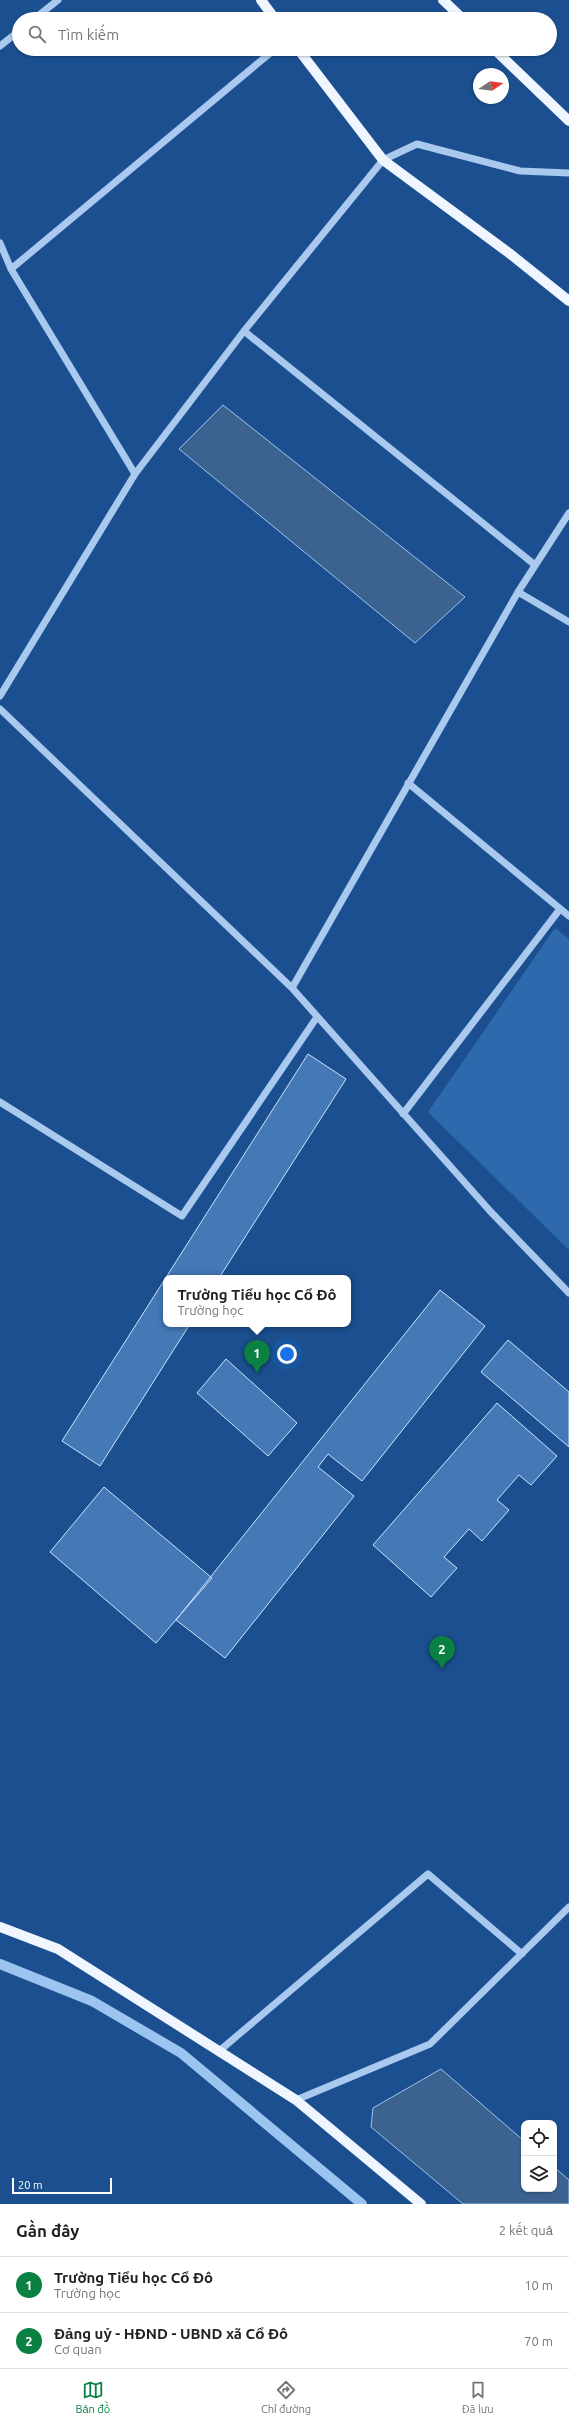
<!DOCTYPE html>
<html lang="vi">
<head>
<meta charset="utf-8">
<style>
  body { margin:0; font-family:Ubuntu,sans-serif; background:#f6f6f6; color:#202124 }
  .controls { position:absolute; right:12px; bottom:12px; display:grid; overflow:hidden; border-radius:8px; box-shadow:0 1px 3px #0004 }
  .controls button { width:36px; height:36px; display:grid; place-items:center; padding:0; border:0; border-bottom:1px solid #e0e0e0; background:#fff; color:#202124; font:20px sans-serif }
  .compass { position:absolute; left:473px; top:68px; width:36px; height:36px; border-radius:50%; background:#fff; box-shadow:0 1px 3px #0004; rotate:77deg }
  .scale { position:absolute; left:12px; bottom:10px; width:100px; box-sizing:border-box; padding-left:4px; border:2px solid #fff; border-top:0; font-size:11px; line-height:14px; white-space:nowrap; color:#fff; -webkit-text-stroke:3px #1b4f8f; paint-order:stroke }
  .you { position:absolute; left:287px; top:1354px; width:14px; height:14px; margin:-10px; border:3px solid #fff; border-radius:50%; background:#1a73e8; box-shadow:0 0 0 6px #1a73e833 }
  .badge { display:grid; place-items:center; width:26px; height:26px; border-radius:50%; background:#0b8043; color:#fff; font-size:13px; font-weight:700 }
  .pin { position:absolute; translate:-50% -33px; filter:drop-shadow(0 1px 2px #0008) }
  .pin::after { content:''; position:absolute; top:21px; width:14px; height:12px; background:inherit; clip-path:polygon(0 0,100% 0,50% 100%) }
  .popup { position:absolute; left:163px; top:1275px; width:188px; height:52px; box-sizing:border-box; display:grid; place-content:center; border-radius:8px; background:#fff; filter:drop-shadow(0 1px 3px #0005); font-size:13px; white-space:nowrap; color:#757577 }
  .popup b { font-size:15px; color:#202124 }
  .popup::after { content:''; position:absolute; left:50%; top:100%; margin-left:-8px; border:8px solid transparent; border-top-color:#fff }
  .list { margin:0; padding:0; list-style:none }
  h2 { display:flex; justify-content:space-between; align-items:center; height:52px; margin:0; padding:0 16px; font-size:17px }
  h2 small { font-size:13px; font-weight:400; color:#757577 }
  .list li { display:grid; grid-template-columns:26px 1fr auto; gap:12px; align-items:center; box-sizing:border-box; height:56px; padding:0 16px; border-top:1px solid #e0e0e0 }
  .list b { display:block; font-size:15px; white-space:nowrap }
  .list p { margin:0; font-size:13px; white-space:nowrap; color:#757577 }
  .list em { font-size:13px; font-style:normal; color:#757577 }
  .icon { flex:none; width:22px; height:22px; fill:none; stroke:currentColor; stroke-width:2; stroke-linecap:round; stroke-linejoin:round }
  .map { position:relative; flex:none; width:569px; height:2204px; overflow:hidden }
  .search { position:absolute; background:#fff; box-shadow:0 1px 3px #0004; left:12px; right:12px; top:12px; height:44px; display:flex; align-items:center; gap:10px; box-sizing:border-box; padding:0 14px; border-radius:22px; color:#757577; font-size:15px }
  .sheet { height:164px; background:#fff }
  nav { display:flex; justify-content:space-around; align-items:center; box-sizing:border-box; height:56px; border-top:1px solid #e0e0e0; background:#fff; font-size:11px; color:#757577 }
  nav a { display:grid; justify-items:center; gap:2px }
  nav .on { color:#0b8043 }
  .map>svg:first-child { display:block }
  .green { fill:#2e69ad }
  .water { fill:#3c6290; stroke:#9cc4f0 }
  .lines { fill:none; stroke-linecap:round; stroke-linejoin:round }
  .stream { stroke:#9cc4f0; stroke-width:10 }
  .building { fill:#4478b7; stroke:#cfe3fa }
  .minor { stroke:#a9c9ee; stroke-width:7 }
  .major { stroke:#f0f6ff; stroke-width:10 }
</style>
</head>
<body>
<div class="map">
<svg width="569" height="2204" viewBox="0 0 569 2204">
  <rect width="100%" height="100%" fill="#1b4f8f"/>
  <path class="green" d="M555,928l14,11v311l-141,-138z"/>
  <path class="water" d="M223,405l242,192 -50,46 -236,-194z
    M441,2069l83,72v48h30v-22l15,13v24h-106l-92,-77 2,-19z"/>
  <g class="lines">
    <path class="stream" d="M0,1964l92,37 89,52 181,151"/>
  </g>
  <path class="building" d="M308,1054l38,25 -127,199h-53v46h24l-90,142 -38,-25z
    M440,1290l45,36 -123,155 -34,-27 -10,13 36,29 -129,162 -49,-38z
    M508,1340l61,52v55l-88,-75z
    M226,1359l71,64 -29,33 -71,-63z
    M497,1403l60,53 -26,29 -12,-10 -22,25 12,10 -27,31 -13,-12 -25,28 13,11 -26,29 -58,-52z
    M104,1487l108,91 -56,65 -106,-91z"/>
  <g class="lines">
    <path class="minor" d="M34,19l24,-19
      M0,46l19,-15
      M0,243l11,26 124,205
      M11,269l264,-220
      M244,331l291,234
      M518,592l51,30
      M0,696l135,-222 109,-143 139,-171 34,-16 103,27 49,2
      M0,709l292,279 198,223 79,82
      M408,783l161,133
      M292,988l226,-396 51,-79
      M0,1102l182,114 135,-199
      M403,1114l157,-205
      M218,2052l210,-178 94,80
      M296,2100l134,-56 139,-137"/>
    <path class="major" d="M261,0l14,19
      M443,0l20,19
      M298,49l85,111 126,93 60,48
      M494,49l75,72
      M0,1927l58,22 238,151 125,104"/>
  </g>
</svg>
<div class="controls">
<button><svg class="icon" aria-label="locate" viewBox="0 0 24 24"><circle cx="12" cy="12" r="6"/><path d="M12 2v4M12 18v4M2 12h4M18 12h4"/></svg></button>
<button><svg class="icon" aria-label="layers" viewBox="0 0 24 24"><path d="M12 4l9 5-9 5-9-5zM3 14l9 5 9-5"/></svg></button>
</div>
<svg class="compass" viewBox="-18 -18 36 36"><path d="M0-13l5 13h-10z" fill="#e53935"/><path d="M0 13l5-13h-10z" fill="#757577"/></svg>
<div class="scale">20 m</div>
<div class="you"></div>
<div class="pin badge" style="left:257px;top:1373px">1</div>
<div class="popup"><b>Trường Tiểu học Cổ Đô</b>Trường học</div>
<div class="pin badge" style="left:442px;top:1669px">2</div>
<div class="search"><svg class="icon" aria-label="search" viewBox="0 0 24 24"><circle cx="10" cy="10" r="6"/><path d="M15 15l6 6"/></svg>Tìm kiếm</div>
</div>
<section class="sheet">
<h2>Gần đây<small>2 kết quả</small></h2>
<ul class="list">
<li><span class="badge">1</span><div><b>Trường Tiểu học Cổ Đô</b><p>Trường học</p></div><em>10 m</em></li>
<li><span class="badge">2</span><div><b>Đảng uỷ - HĐND - UBND xã Cổ Đô</b><p>Cơ quan</p></div><em>70 m</em></li>
</ul>
</section>
<nav>
<a class="on"><svg class="icon" aria-label="map" viewBox="0 0 24 24"><path d="M3 6l6-2 6 2 6-2v14l-6 2-6-2-6 2zM9 4v14M15 6v14"/></svg>Bản đồ</a>
<a><svg class="icon" aria-label="directions" viewBox="0 0 24 24"><path d="M12 3l9 9-9 9-9-9zM9 14v-3h6M13 9l2 2-2 2"/></svg>Chỉ đường</a>
<a><svg class="icon" aria-label="saved" viewBox="0 0 24 24"><path d="M7 4h10v16l-5-4-5 4z"/></svg>Đã lưu</a>
</nav>
</body>
</html>
